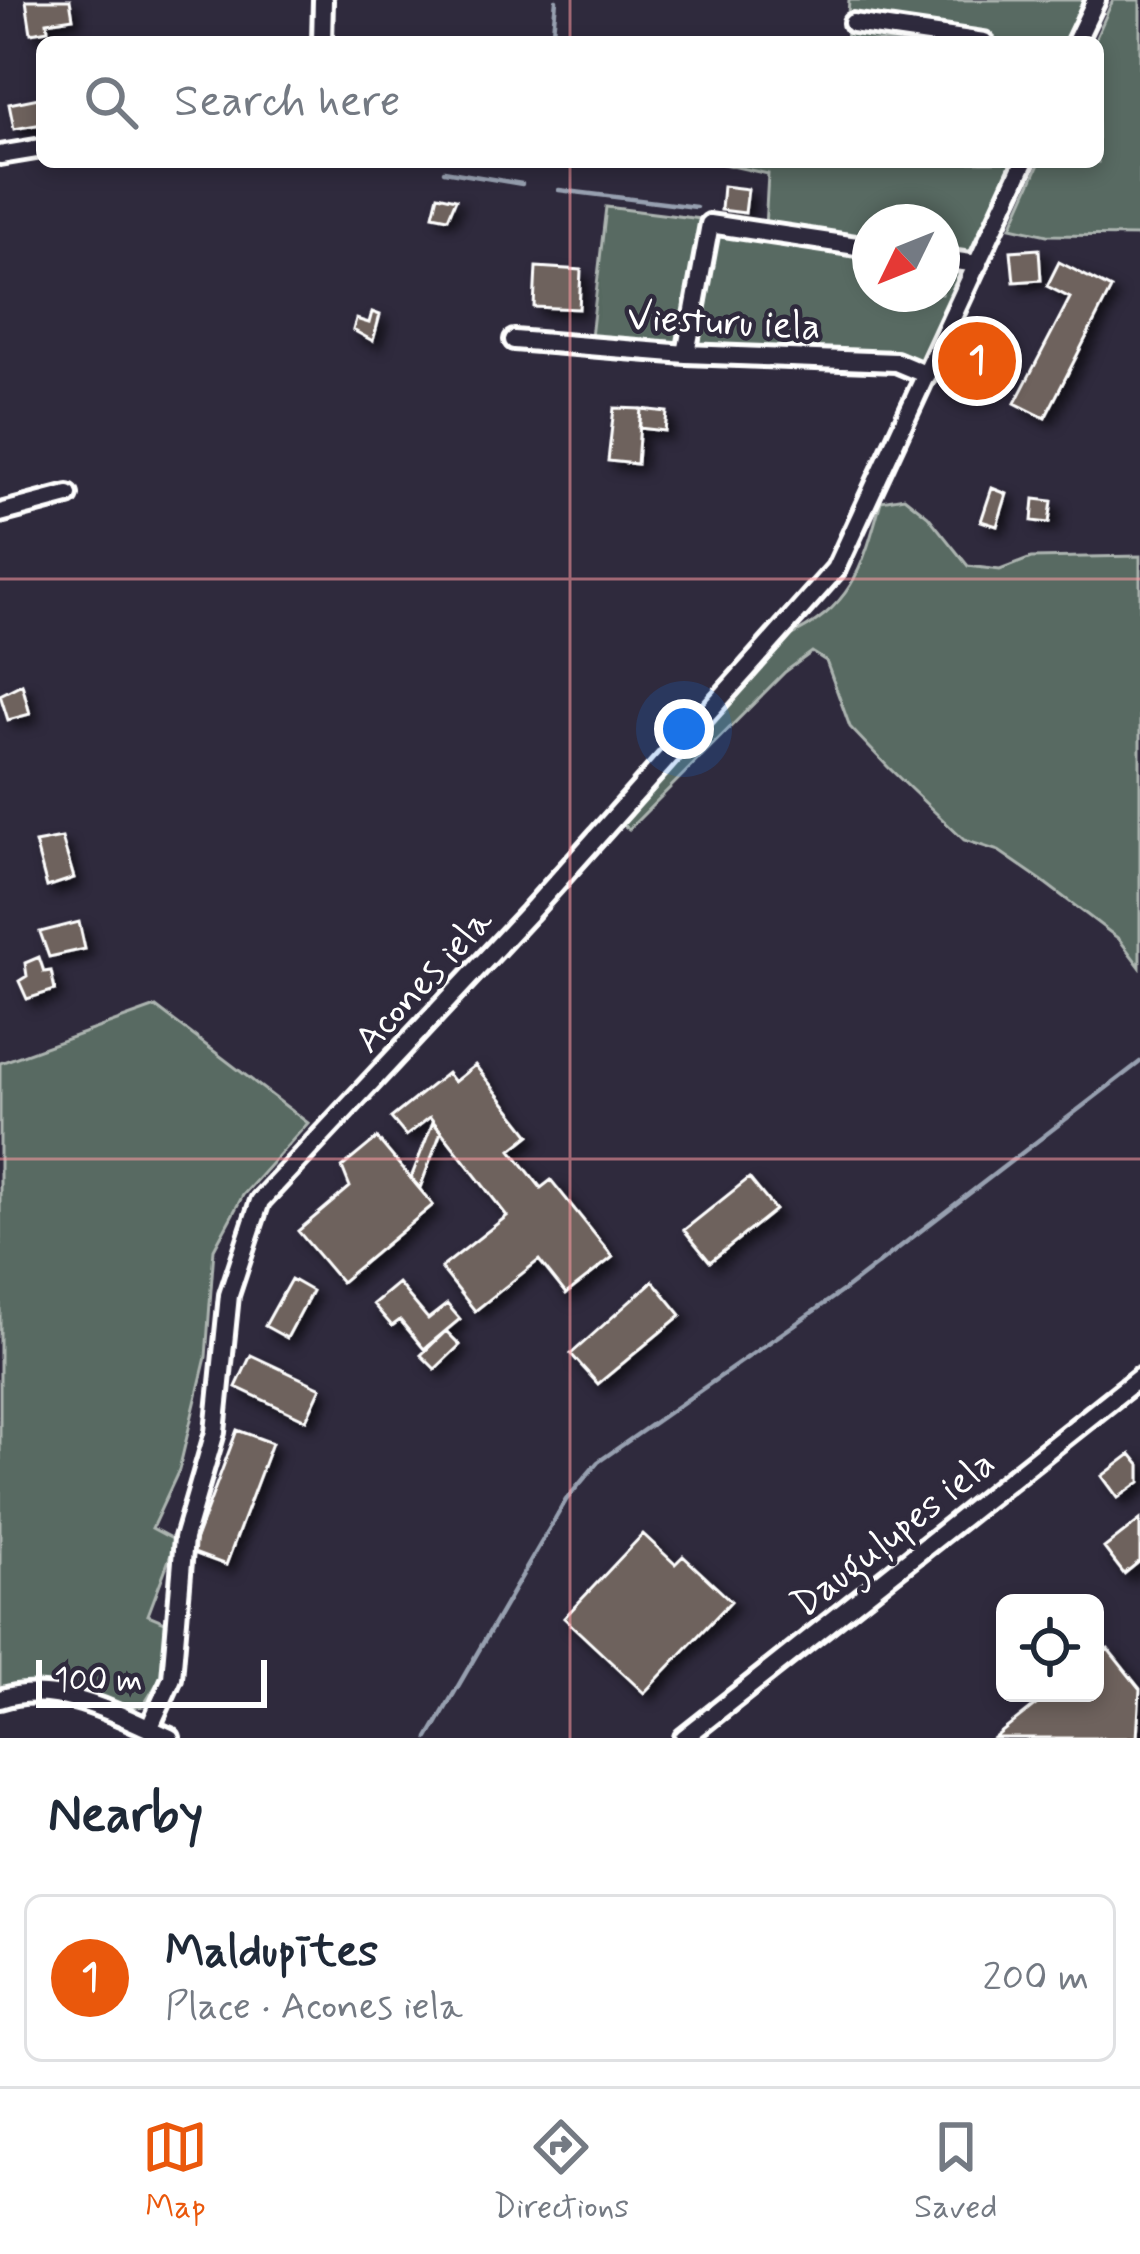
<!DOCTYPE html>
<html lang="en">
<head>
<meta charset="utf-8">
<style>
  body { margin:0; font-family:Mynerve,sans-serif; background:#f6f6f7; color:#1f2937 }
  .controls { position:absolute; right:36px; bottom:36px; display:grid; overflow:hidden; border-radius:18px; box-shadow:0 6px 18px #0003 }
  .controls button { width:108px; height:108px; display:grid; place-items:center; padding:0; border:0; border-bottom:3px solid #e0e1e3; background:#fff; color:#1f2937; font:60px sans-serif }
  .compass { position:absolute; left:852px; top:204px; width:108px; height:108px; border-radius:50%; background:#fff; box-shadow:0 6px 18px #0003; rotate:227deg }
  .scale { position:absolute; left:36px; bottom:30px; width:231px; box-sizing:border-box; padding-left:12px; border:6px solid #fff; border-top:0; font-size:33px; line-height:42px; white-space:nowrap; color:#fff; -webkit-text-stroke:9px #2f2a3d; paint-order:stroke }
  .you { position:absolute; left:684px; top:729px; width:42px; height:42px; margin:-30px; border:9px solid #fff; border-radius:50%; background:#1a73e8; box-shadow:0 0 0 18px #1a73e833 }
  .badge { display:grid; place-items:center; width:78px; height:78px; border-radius:50%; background:#ea580c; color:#fff; font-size:39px; font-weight:700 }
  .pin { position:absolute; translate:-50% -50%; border:6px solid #fff; box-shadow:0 3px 12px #0006 }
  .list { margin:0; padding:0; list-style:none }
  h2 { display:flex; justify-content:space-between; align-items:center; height:156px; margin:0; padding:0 48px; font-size:51px }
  h2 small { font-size:39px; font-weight:400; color:#747a83 }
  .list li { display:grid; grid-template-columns:78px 1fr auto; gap:36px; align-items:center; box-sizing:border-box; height:168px; margin:0 24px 24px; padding:0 24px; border:3px solid #e0e1e3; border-radius:18px }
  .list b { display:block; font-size:45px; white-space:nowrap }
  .list p { margin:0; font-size:39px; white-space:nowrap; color:#747a83 }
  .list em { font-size:39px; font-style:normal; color:#747a83 }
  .icon { flex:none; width:66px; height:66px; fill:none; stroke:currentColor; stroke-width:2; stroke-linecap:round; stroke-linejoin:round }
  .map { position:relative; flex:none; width:1140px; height:1738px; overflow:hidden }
  .search { position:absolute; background:#fff; box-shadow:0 6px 18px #0003; left:36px; right:36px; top:36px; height:132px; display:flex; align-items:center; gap:30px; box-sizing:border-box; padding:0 42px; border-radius:18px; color:#747a83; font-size:45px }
  .sheet { height:348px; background:#fff }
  nav { display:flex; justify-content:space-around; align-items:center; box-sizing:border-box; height:168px; border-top:3px solid #e0e1e3; background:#fff; font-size:33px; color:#747a83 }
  nav a { display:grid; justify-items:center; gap:6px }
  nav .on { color:#ea580c }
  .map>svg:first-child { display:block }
  .green { fill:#586a62; stroke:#acb4b0; stroke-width:3; fill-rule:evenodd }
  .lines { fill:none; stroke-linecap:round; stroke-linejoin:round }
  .stream { stroke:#97a0b0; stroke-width:4.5 }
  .building { fill:#6e625d; stroke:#fff; stroke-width:3; filter:url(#shadow) }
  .minor-casing { stroke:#fff; stroke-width:26 }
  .minor { stroke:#2f2a3d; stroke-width:16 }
  .grid { fill:none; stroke:#ff9aa2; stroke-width:3; stroke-opacity:0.55 }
  .labels { text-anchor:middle; stroke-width:9; stroke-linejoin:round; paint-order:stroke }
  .street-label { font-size:39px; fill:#fff; stroke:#2f2a3d }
</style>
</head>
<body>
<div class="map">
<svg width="1140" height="1738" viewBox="0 0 1140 1738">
  <defs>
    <filter id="shadow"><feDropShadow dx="7" dy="7" stdDeviation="6" flood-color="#0009"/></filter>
  </defs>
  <rect width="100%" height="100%" fill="#2f2a3d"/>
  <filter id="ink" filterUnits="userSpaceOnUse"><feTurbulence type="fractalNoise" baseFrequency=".00833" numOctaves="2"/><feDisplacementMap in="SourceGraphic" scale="24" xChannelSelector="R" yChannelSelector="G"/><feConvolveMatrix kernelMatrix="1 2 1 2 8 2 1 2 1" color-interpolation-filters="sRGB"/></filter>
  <g filter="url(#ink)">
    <path class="green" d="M849,0h247l-19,42h-231z
      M1113,0h27v236l-93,-1 -36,-8 29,-65h58l-4,-120z
      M714,162h309l-96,213 -31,-13 -306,-16 16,-139 159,20 3,-53zM870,222h72v72h-72z
      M904,497l24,19 40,50 32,4 31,-12 109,-2v411l-21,-28 -78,-59 -42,-29 -35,-11 -76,-73 -38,-40 -24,-66 -14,-9 -27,20 -156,157 -16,-11 171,-179c68,-31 78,-69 97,-138z
      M156,1007l152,116 -65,72 -29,54 -8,108 -27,113 -27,58 24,13 -28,74 22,9 -4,45 -23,37c-43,9 -80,-32 -143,-18v-625z"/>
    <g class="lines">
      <path class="stream" d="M552,42l4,-42
        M444,171l78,13
        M559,190l137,17
        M428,1738l138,-238 32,-38 246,-172 296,-228"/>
    </g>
    <path class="building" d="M26,0h44l3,18 -26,4 1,8 -17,3z
      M42,92v32l-28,5 -5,-25 30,-6z
      M723,186l25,3 -3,24 -24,-3z
      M438,195l18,4 -8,19 -15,-3z
      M1039,249l2,31 -27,2 -3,-31z
      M1059,262l52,27 -66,129 -30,-15 55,-105 -23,-12z
      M536,267l45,3 -2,39 -45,-2z
      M372,312l8,3 -7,26 -20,-11 3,-11 13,4z
      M976,342l20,13 -17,26 -21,-13z
      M614,408l27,1 -4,55 -29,-3z
      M641,409l26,3 -2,19 -26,-3z
      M992,488l15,6 -10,32 -16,-5z
      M1034,499l18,2 -3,22 -17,-2z
      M22,684l8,30 -22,6 -8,-25z
      M62,838l12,40 -27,9 -12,-44z
      M79,922l6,27 -36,8 -9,-25z
      M39,957l5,15 7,-1 4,19 -28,9 -8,-18 8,-5 -2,-13z
      M475,1065l55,70 -19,15 30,38 10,-8 62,77 -47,37 -27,-34 -64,51 -34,-43 66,-52 -77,-99 -24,19 -15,-18 56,-45 7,9z
      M433,1122l8,10 -21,56 -9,-10z
      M377,1138l56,67 -92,77 -43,-51 52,-44 -8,-20z
      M749,1178l26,32 -65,52 -26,-32z
      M291,1279l21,12 -25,47 -22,-12z
      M653,1281l28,34 -83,69 -27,-30z
      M398,1283l30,36 19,-15 13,15 -36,30 -24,-29 -8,6 -19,-22z
      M446,1331l14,14 -25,24 -14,-14z
      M251,1355l70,33 -15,32 -70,-33z
      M237,1430l35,13 -46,122 -35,-13z
      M1131,1454l9,11v17l-22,16 -16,-22z
      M1140,1520v41l-16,13 -20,-26z
      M643,1534l32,30 8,-8 48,45 -87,92 -80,-75z
      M1108,1649l32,40 -3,49h-143l57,-45h44v-34z"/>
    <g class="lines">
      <g class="minor-casing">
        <path id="minor" d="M853,23l131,19
          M322,42l1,-42
          M1076,42l20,-42
          M0,155l42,-7
          M942,259l36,5
          M514,340l172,14 210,8 31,13
          M686,354l24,-130 160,24
          M0,513l68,-18
          M0,1699c57,-19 118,16 170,39
          M149,1729l23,-51 12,-140 31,-106 14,-137 31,-94 269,-288 307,-344 188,-407
          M684,1738l456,-361"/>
      </g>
      <use href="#minor" class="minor"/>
    </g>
  </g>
  <path class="grid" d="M570,0v42M570,162v1576M0,579h1140M0,1159h1140"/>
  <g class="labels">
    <g class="street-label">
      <text transform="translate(724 320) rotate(3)" y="14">Viesturu iela</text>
      <text transform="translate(422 979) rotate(-47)" y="14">Acones iela</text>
      <text transform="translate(892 1532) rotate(-38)" y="14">Dauguļupes iela</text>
    </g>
  </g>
</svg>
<div class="controls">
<button><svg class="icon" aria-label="locate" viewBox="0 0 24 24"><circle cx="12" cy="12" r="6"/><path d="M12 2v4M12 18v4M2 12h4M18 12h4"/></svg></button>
</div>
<svg class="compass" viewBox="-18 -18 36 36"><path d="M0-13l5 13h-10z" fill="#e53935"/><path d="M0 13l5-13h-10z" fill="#747a83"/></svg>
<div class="scale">100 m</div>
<div class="you"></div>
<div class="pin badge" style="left:977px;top:361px">1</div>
<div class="search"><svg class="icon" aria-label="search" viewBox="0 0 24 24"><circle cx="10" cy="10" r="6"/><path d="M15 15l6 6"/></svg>Search here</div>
</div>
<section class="sheet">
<h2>Nearby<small></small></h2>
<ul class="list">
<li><span class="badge">1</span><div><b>Maldupītes</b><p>Place · Acones iela</p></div><em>200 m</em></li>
</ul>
</section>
<nav>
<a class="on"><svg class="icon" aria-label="map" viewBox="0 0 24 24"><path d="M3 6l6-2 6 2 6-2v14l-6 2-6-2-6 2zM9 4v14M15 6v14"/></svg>Map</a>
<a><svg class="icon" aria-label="directions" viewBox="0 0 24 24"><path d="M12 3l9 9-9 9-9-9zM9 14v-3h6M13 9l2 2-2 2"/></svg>Directions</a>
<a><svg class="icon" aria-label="saved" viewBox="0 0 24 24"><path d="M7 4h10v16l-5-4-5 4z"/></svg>Saved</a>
</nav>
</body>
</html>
